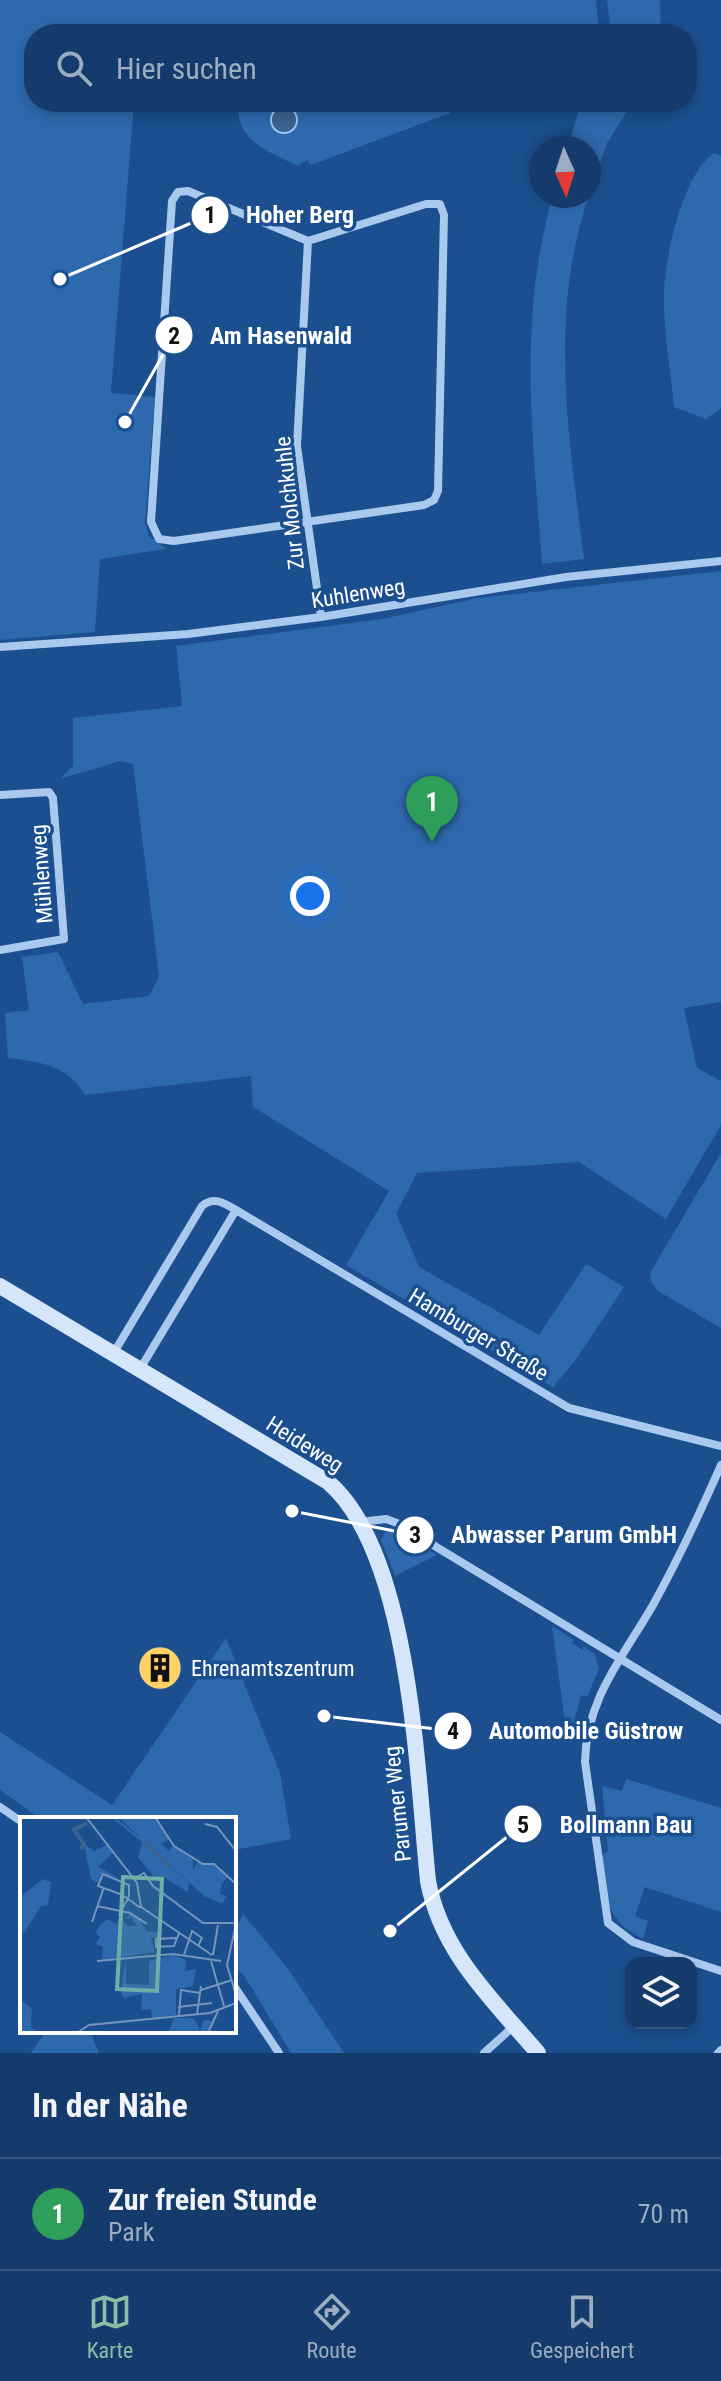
<!DOCTYPE html>
<html lang="de">
<head>
<meta charset="utf-8">
<style>
  body { margin:0; font-family:"Roboto Condensed",sans-serif; background:#1d4271; color:#f1f3f6 }
  .controls { position:absolute; right:24px; bottom:24px; display:grid; overflow:hidden; border-radius:16px; box-shadow:0 4px 12px #0003 }
  .controls button { width:72px; height:72px; display:grid; place-items:center; padding:0; border:0; border-bottom:2px solid #33557e; background:#143b6b; color:#f1f3f6; font:40px sans-serif }
  .compass { position:absolute; left:529px; top:136px; width:72px; height:72px; border-radius:50%; background:#143b6b; box-shadow:0 4px 12px #0003; rotate:177deg }
  .you { position:absolute; left:310px; top:896px; width:28px; height:28px; margin:-20px; border:6px solid #fff; border-radius:50%; background:#1a73e8; box-shadow:0 0 0 12px #1a73e833 }
  .badge { display:grid; place-items:center; width:52px; height:52px; border-radius:50%; background:#8abfa5; color:#fff; font-size:26px; font-weight:700 }
  .pin { position:absolute; translate:-50% -66px; filter:drop-shadow(0 2px 4px #0008) }
  .pin::after { content:''; position:absolute; top:42px; width:28px; height:24px; background:inherit; clip-path:polygon(0 0,100% 0,50% 100%) }
  .list { margin:0; padding:0; list-style:none }
  h2 { display:flex; justify-content:space-between; align-items:center; height:104px; margin:0; padding:0 32px; font-size:34px }
  h2 small { font-size:26px; font-weight:400; color:#9dadc1 }
  .list li { display:grid; grid-template-columns:52px 1fr auto; gap:24px; align-items:center; box-sizing:border-box; height:112px; padding:0 32px; border-top:2px solid #33557e }
  .list b { display:block; font-size:30px; white-space:nowrap }
  .list p { margin:0; font-size:26px; white-space:nowrap; color:#9dadc1 }
  .list em { font-size:26px; font-style:normal; color:#9dadc1 }
  .icon { flex:none; width:44px; height:44px; fill:none; stroke:currentColor; stroke-width:2; stroke-linecap:round; stroke-linejoin:round }
  .map { position:relative; flex:none; width:721px; height:2053px; overflow:hidden }
  .search { position:absolute; background:#143b6b; box-shadow:0 4px 12px #0003; left:24px; right:24px; top:24px; height:88px; display:flex; align-items:center; gap:20px; box-sizing:border-box; padding:0 28px; border-radius:32px; color:#9dadc1; font-size:30px }
  .sheet { height:216px; background:#143b6b }
  nav { display:flex; justify-content:space-around; align-items:center; box-sizing:border-box; height:112px; border-top:2px solid #33557e; background:#143b6b; font-size:22px; color:#9dadc1 }
  nav a { display:grid; justify-items:center; gap:4px }
  nav .on { color:#8abfa5 }
  .map>svg:first-child { display:block }
  .green { fill:#2e69ad }
  .water { fill:#3c6290; stroke:#9cc4f0; stroke-width:2 }
  .lines { fill:none; stroke-linecap:round; stroke-linejoin:round }
  .street { stroke:#a9c9ee; stroke-width:8 }
  .secondary { stroke:#d6e6fa; stroke-width:16 }
  .labels { text-anchor:middle; stroke-width:7; stroke-linejoin:round; paint-order:stroke }
  .street-label { font-size:22px; fill:#fff; stroke:#1b4f8f }
  .poi-label { font-size:22px; fill:#fff; stroke:#1b4f8f; text-anchor:start }
  .inset-river { fill:none; stroke:#3c6290; stroke-width:4 }
  .inset-road { fill:none; stroke:#7695bc; stroke-width:2 }
  .view { fill:#6fada8; fill-opacity:0.15; stroke:#6fada8; stroke-width:4 }
  .inset-edge { fill:none; stroke:#fff; stroke-width:4 }
  .leader { fill:none; stroke:#fff; stroke-width:3 }
  .callout-dot { fill:#fff; stroke:#1b4f8f; stroke-width:3 }
  .mark-label { font-size:24px; text-anchor:middle; font-weight:bold; fill:#111 }
  .callout-label { font-size:24px; text-anchor:middle; font-weight:bold; fill:#fff; stroke:#1b4f8f; stroke-width:7; stroke-linejoin:round; paint-order:stroke }
</style>
</head>
<body>
<div class="map">
<svg width="721" height="2053" viewBox="0 0 721 2053">
  <rect width="100%" height="100%" fill="#1b4f8f"/>
  <path class="green" d="M0,0h596l3,34h-565v68h100l-23,291 44,4 -10,126 4,13 17,13 -66,10 -5,73 -95,8z
    M607,0h53l1,34h-50z
    M239,102h210l1,11 -139,52 -4,-5 -9,6c-29,-14 -65,-26 -59,-64z
    M581,102l24,3 1,-3h27l-26,41 -18,52v-47h-21z
    M714,153l7,3v252l-15,11 -32,-12c-3,-35 -10,-71 -10,-106 -1,-38 18,-127 50,-148z
    M553,196h36c-41,117 -20,243 -5,363l-42,5c-9,-126 -25,-244 11,-368z
    M721,571v431l-37,6 13,60 24,13v44l-55,94 -87,-57 -162,11 -21,40 23,54 120,68 47,-71 38,23 -49,74 -22,26 -207,-122 43,-74 -136,-84 -2,-31 -166,19c-17,-30 -45,-33 -77,-37l-3,-45 24,-3 -7,-53 36,-5 25,52 66,-8 10,-20 -26,-212 -13,-3 -60,18 13,-13v-48l109,-12 -6,-60 206,-27 96,-21z
    M721,1153v175l-63,-37 -7,-9 -1,-9z
    M387,1529l9,1 41,25 -42,21 -14,-36z
    M552,1626l22,14 -2,3 10,7 2,-3 11,7 4,15 -12,28 -6,-2 -9,35h-6z
    M226,1638l54,135 11,66 -57,11v-31h-193l-41,-29v-58l112,73z
    M626,1779l95,29v104l-76,-25 -10,29 13,5 -5,18c-39,-19 -36,-44 -42,-83l7,-5 -6,-65 20,5z
    M243,1914l43,52 58,87h-53l-46,-76 -11,-11v-34z
    M46,2031h44l9,22h-68z"/>
  <path class="water" d="M271 120a13 13 0 1 1 26 0a13 13 0 1 1-26 0Z"/>
  <g class="lines">
    <path class="street" d="M188,191l120,50 118,-37h14l4,11 -6,276 -4,9 -10,5 -250,36 -15,-2 -8,-17 21,-321 6,-9z
      M308,241l-11,205 24,171
      M0,647l188,-13 133,-17 245,-40 155,-16
      M0,795l49,-3 4,6 11,141 -64,11
      M236,1210l333,198 152,38
      M113,1354l89,-148c12,-10 22,-3 34,4l-96,159
      M721,1465c-21,48 -43,95 -68,140 -30,52 -67,94 -68,157l23,161 25,19 88,29
      M360,1522l26,-3 11,4 324,197
      M0,1807l22,15
      M234,1986l45,67
      M484,2053l30,-27
      M718,2053l3,-3"/>
    <path class="secondary" d="M0,1286l328,196c83,71 89,293 100,399 13,71 65,119 110,172"/>
  </g>
  <defs>
    <g id="building-disc" transform="scale(2.3)"><circle r="9.5" fill="#ffd166" stroke="#1b4f8f"/><path d="M-4-6H4V6H1V3H-1V6H-4ZM-2.5-4.3h1.7v1.8h-1.7ZM.8-4.3h1.7v1.8H.8ZM-2.5-1h1.7V.8h-1.7ZM.8-1h1.7V.8H.8Z" fill="#111"/></g>
  </defs>
  <g fill-rule="evenodd">
    <use href="#building-disc" x="160" y="1668"/>
  </g>
  <g class="labels">
    <g class="street-label">
      <text transform="translate(289 503) rotate(-96)" y="8">Zur Molchkuhle</text>
      <text transform="translate(358 593) rotate(-9)" y="8">Kuhlenweg</text>
      <text transform="translate(41 874) rotate(-94)" y="8">Mühlenweg</text>
      <text transform="translate(479 1334) rotate(31)" y="8">Hamburger Straße</text>
      <text transform="translate(305 1444) rotate(32)" y="8">Heideweg</text>
      <text transform="translate(397 1804) rotate(-96)" y="8">Parumer Weg</text>
    </g>
    <g class="poi-label">
      <text x="191" y="1676">Ehrenamtszentrum</text>
    </g>
  </g>
  <g transform="translate(20 1817)">
    <rect width="216" height="216" fill="#1b4f8f"/>
    <path d="M91,0h3l28,22 47,44 -1,9 -25,-15 -5,5 -20,-25 4,-15zM98,0h36l15,22 -7,5 7,7 4,-5 20,14v9l5,-7 15,2 15,13 -6,6 -2,11 7,2 -5,8 -18,-8zM64,27l10,7 13,-6 6,8 -15,14 22,12 -16,-5 -6,9 -7,-4zM23,62l8,3 -3,23 -7,1 -17,27 -4,-2v-34zM110,97l11,7 5,10 13,2 -1,6 -7,-2 4,15 -53,8 1,-13 -7,-3 4,-7 -5,-4 5,-8 7,-6 10,5 2,-8 9,10h9l-6,-9 -5,2zM154,138l12,5 -1,11 11,-2 -3,17 -17,3v26l-24,3 -1,-9 -10,1 1,-16 -18,4 -3,-5 5,-34v25l23,1v-24zM0,182l12,10 -1,18 7,6h-18zM154,201h20l6,12 4,-10 8,1 -5,12h-39z" fill="#2e69ad"/>
    <path class="inset-river" d="M124,25l26,25M61,32l3,-5 -10,-14 13,-7"/>
    <path class="inset-road" d="M66,0l51,66 4,24M135,0l19,29 29,18h11l22,20M185,7l12,3 19,24M114,62l10,-6 9,13 50,37h33M77,89l33,7 17,11M99,98l4,-8 3,-5 2,-3v-1l1,-2v-11l-26,-11 -5,12 22,8 7,4 1,1 3,2 8,6h2l71,48M72,105l12,-35M216,107l-9,41 9,30M156,121l-20,1v8l18,-1 5,-13M164,138l8,-24 10,7 -4,8M193,138l5,-30M77,144l76,-7 48,7M191,144l13,45M181,173l31,-10M158,190l34,-4M177,197l4,-28M159,199l2,-26 19,3M57,216l12,-8 121,-12 26,-10M188,216l10,-22"/>
    <path class="view" d="M103,60l39,2 -5,112 -40,-2z"/>
    <rect width="216" height="216" class="inset-edge"/>
  </g>
  <path class="leader" d="M60 279L210 215M125 422L174 335M292 1511L415 1535M324 1716L453 1731M390 1931L523 1824"/>
  <g class="callout-dot">
    <circle cx="60" cy="279" r="8"/>
    <circle cx="125" cy="422" r="8"/>
    <circle cx="292" cy="1511" r="8"/>
    <circle cx="324" cy="1716" r="8"/>
    <circle cx="390" cy="1931" r="8"/>
    <circle cx="210" cy="215" r="20"/>
    <circle cx="174" cy="335" r="20"/>
    <circle cx="415" cy="1535" r="20"/>
    <circle cx="453" cy="1731" r="20"/>
    <circle cx="523" cy="1824" r="20"/>
  </g>
  <g class="mark-label">
    <text x="210" y="223">1</text>
    <text x="174" y="344">2</text>
    <text x="415" y="1543">3</text>
    <text x="453" y="1739">4</text>
    <text x="523" y="1833">5</text>
  </g>
  <g class="callout-label">
    <text x="300" y="223">Hoher Berg</text>
    <text x="281" y="344">Am Hasenwald</text>
    <text x="564" y="1543">Abwasser Parum GmbH</text>
    <text x="586" y="1739">Automobile Güstrow</text>
    <text x="626" y="1833">Bollmann Bau</text>
  </g>
</svg>
<div class="controls">
<button><svg class="icon" aria-label="layers" viewBox="0 0 24 24"><path d="M12 4l9 5-9 5-9-5zM3 14l9 5 9-5"/></svg></button>
</div>
<svg class="compass" viewBox="-18 -18 36 36"><path d="M0-13l5 13h-10z" fill="#e53935"/><path d="M0 13l5-13h-10z" fill="#9dadc1"/></svg>
<div class="you"></div>
<div class="pin badge" style="left:432px;top:842px;background:#2e9e5b">1</div>
<div class="search"><svg class="icon" aria-label="search" viewBox="0 0 24 24"><circle cx="10" cy="10" r="6"/><path d="M15 15l6 6"/></svg>Hier suchen</div>
</div>
<section class="sheet">
<h2>In der Nähe<small></small></h2>
<ul class="list">
<li><span class="badge" style="background:#2e9e5b">1</span><div><b>Zur freien Stunde</b><p>Park</p></div><em>70 m</em></li>
</ul>
</section>
<nav>
<a class="on"><svg class="icon" aria-label="map" viewBox="0 0 24 24"><path d="M3 6l6-2 6 2 6-2v14l-6 2-6-2-6 2zM9 4v14M15 6v14"/></svg>Karte</a>
<a><svg class="icon" aria-label="directions" viewBox="0 0 24 24"><path d="M12 3l9 9-9 9-9-9zM9 14v-3h6M13 9l2 2-2 2"/></svg>Route</a>
<a><svg class="icon" aria-label="saved" viewBox="0 0 24 24"><path d="M7 4h10v16l-5-4-5 4z"/></svg>Gespeichert</a>
</nav>
</body>
</html>
